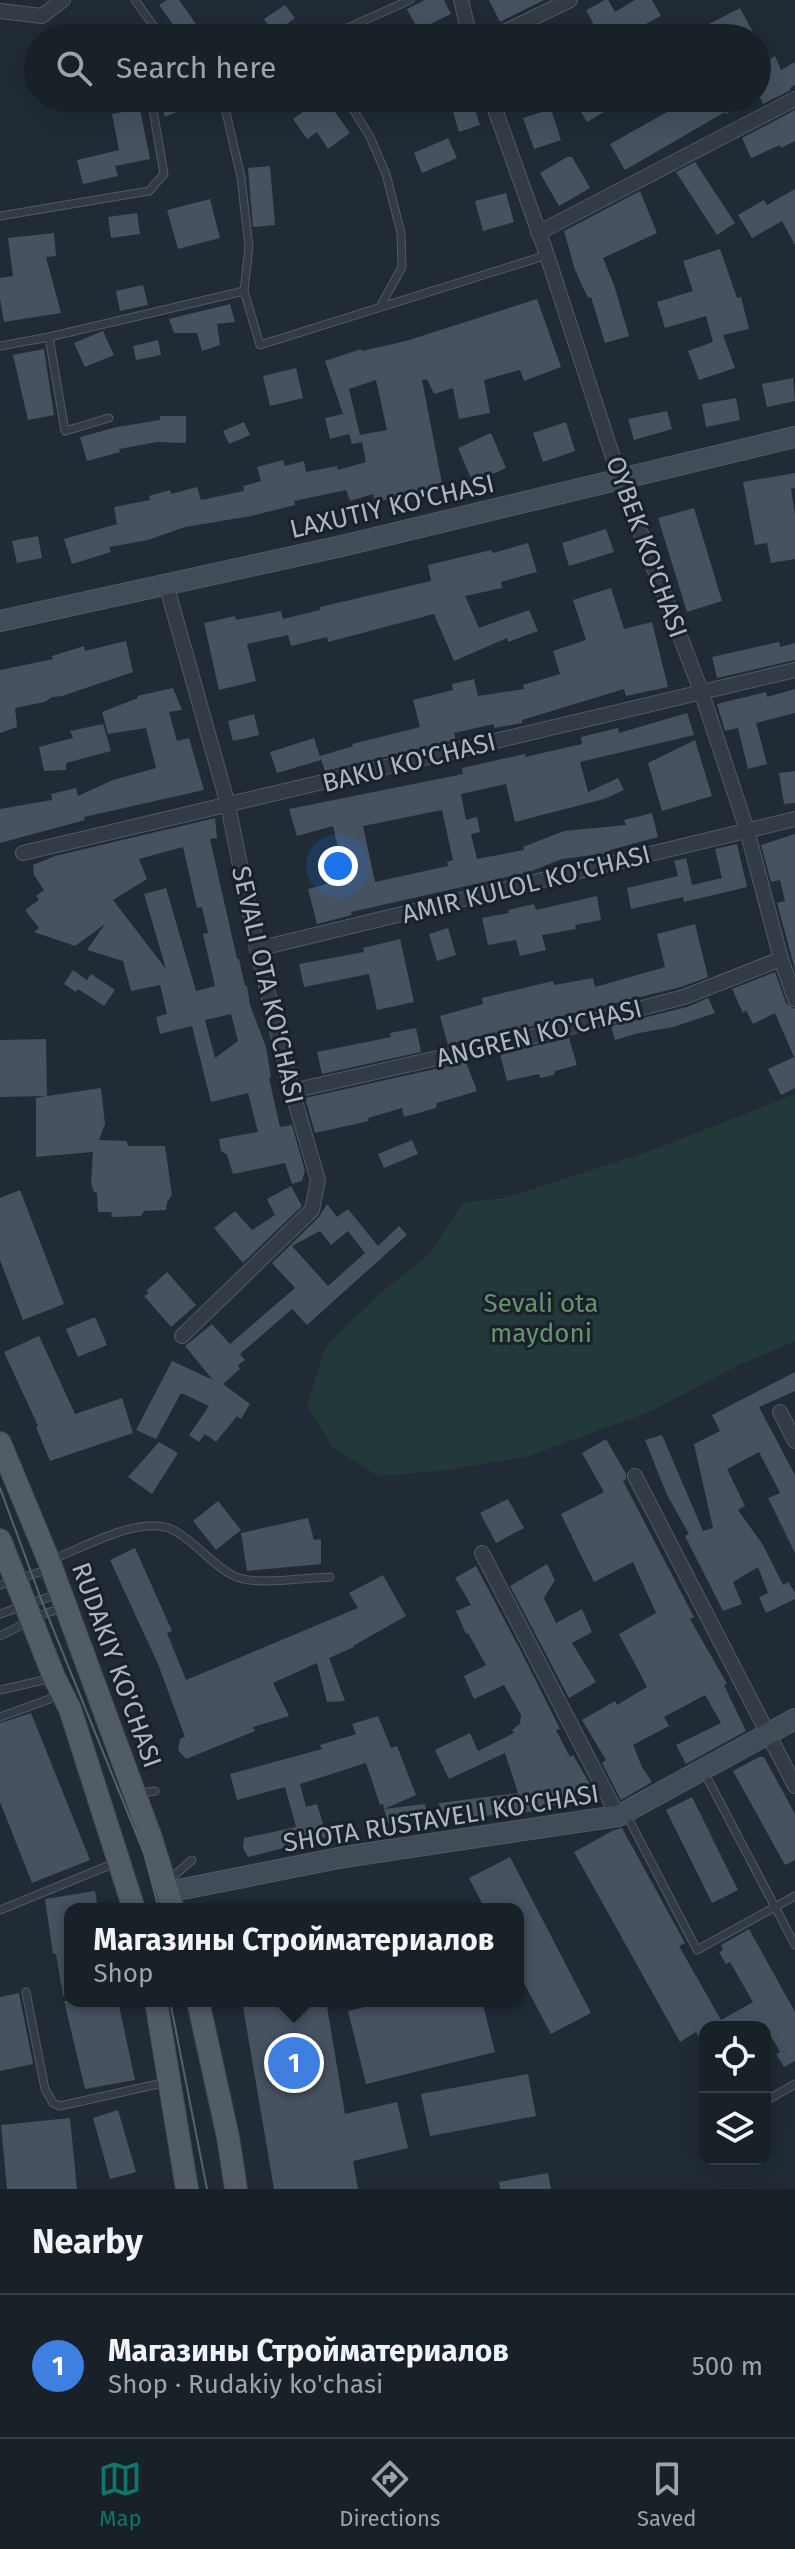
<!DOCTYPE html>
<html lang="en">
<head>
<meta charset="utf-8">
<style>
  body { margin:0; font-family:"Fira Sans",sans-serif; background:#252d34; color:#f1f3f6 }
  .controls { position:absolute; right:24px; bottom:24px; display:grid; overflow:hidden; border-radius:16px; box-shadow:0 8px 32px #0002 }
  .controls button { width:72px; height:72px; display:grid; place-items:center; padding:0; border:0; border-bottom:2px solid #363e45; background:#182028; color:#f1f3f6; font:40px sans-serif }
  .you { position:absolute; left:338px; top:866px; width:28px; height:28px; margin:-20px; border:6px solid #fff; border-radius:50%; background:#1a73e8; box-shadow:0 0 0 12px #1a73e833 }
  .badge { display:grid; place-items:center; width:52px; height:52px; border-radius:50%; background:#0f766e; color:#fff; font-size:26px; font-weight:700 }
  .pin { position:absolute; translate:-50% -50%; border:4px solid #fff; box-shadow:0 2px 8px #0006 }
  .popup { position:absolute; left:64px; top:1903px; width:460px; height:104px; box-sizing:border-box; display:grid; place-content:center; border-radius:16px; background:#182028; filter:drop-shadow(0 2px 6px #0005); font-size:26px; white-space:nowrap; color:#9fa3a8 }
  .popup b { font-size:30px; color:#f1f3f6 }
  .popup::after { content:''; position:absolute; left:50%; top:100%; margin-left:-16px; border:16px solid transparent; border-top-color:#182028 }
  .list { margin:0; padding:0; list-style:none }
  h2 { display:flex; justify-content:space-between; align-items:center; height:104px; margin:0; padding:0 32px; font-size:34px }
  h2 small { font-size:26px; font-weight:400; color:#9fa3a8 }
  .list li { display:grid; grid-template-columns:52px 1fr auto; gap:24px; align-items:center; box-sizing:border-box; height:144px; padding:0 32px; border-top:2px solid #363e45 }
  .list b { display:block; font-size:30px; white-space:nowrap }
  .list p { margin:0; font-size:26px; white-space:nowrap; color:#9fa3a8 }
  .list em { font-size:26px; font-style:normal; color:#9fa3a8 }
  .icon { flex:none; width:44px; height:44px; fill:none; stroke:currentColor; stroke-width:2; stroke-linecap:round; stroke-linejoin:round }
  .map { position:relative; flex:none; width:795px; height:2189px; overflow:hidden }
  .search { position:absolute; background:#182028; box-shadow:0 8px 32px #0002; left:24px; right:24px; top:24px; height:88px; display:flex; align-items:center; gap:20px; box-sizing:border-box; padding:0 28px; border-radius:44px; color:#9fa3a8; font-size:30px }
  .sheet { height:248px; background:#182028 }
  nav { display:flex; justify-content:space-around; align-items:center; box-sizing:border-box; height:112px; border-top:2px solid #363e45; background:#182028; font-size:22px; color:#9fa3a8 }
  nav a { display:grid; justify-items:center; gap:4px }
  nav .on { color:#0f766e }
  .map>svg:first-child { display:block }
  .green { fill:#233838 }
  .building { fill:#465260; fill-rule:evenodd }
  .lines { fill:none; stroke-linecap:round; stroke-linejoin:round }
  .lane-casing { stroke:#515a64; stroke-width:9 }
  .street-casing { stroke:#515a64; stroke-width:16 }
  .secondary-casing { stroke:#515a64; stroke-width:22 }
  .primary-casing { stroke:#3d4550; stroke-width:24 }
  .lane { stroke:#333c46; stroke-width:7 }
  .street { stroke:#333c46; stroke-width:14 }
  .secondary { stroke:#414c59; stroke-width:20 }
  .primary { stroke:#515c67; stroke-width:22 }
  .tram { stroke:#55616d; stroke-width:2 }
  .labels { text-anchor:middle; stroke-width:6; stroke-linejoin:round; paint-order:stroke }
  .street-label { font-size:26px; fill:#adb7c3; stroke:#19212b }
  .park-label { font-size:26px; fill:#66936d; stroke:#19212b }
</style>
</head>
<body>
<div class="map">
<svg width="795" height="2189" viewBox="0 0 795 2189">
  <rect width="100%" height="100%" fill="#202b36"/>
  <path class="green" d="M795,1094v247l-58,25 -85,45 -126,46 -86,14 -62,5 -46,-29 -25,-41 18,-59 52,-51 54,-44 33,-50 40,-4 143,-46z"/>
  <path class="building" d="M167,0h12l27,38h-23l-24,-33z
    M425,0h19l7,14 -33,16 -11,-21z
    M489,0h55l-44,22z
    M605,0h3l7,12 20,-12h17l9,16 -42,22h-18l-15,-28z
    M285,5l10,13 -21,15 -10,-14z
    M740,8l16,30h-77l36,-17z
    M757,39l11,21 7,-4 6,14 14,-8v23l-5,3 1,2 -28,14 -6,-13z
    M158,98h52l-45,19z
    M323,98h2l25,35 -22,16 -11,-17 -10,7 -14,-20z
    M449,98h22l9,27 -21,7z
    M573,98h32l6,10 -24,14z
    M671,98h83l-28,16 -1,-2 -100,58 -15,-26 66,-37z
    M140,109l10,50 -35,7 3,10 -35,8 -6,-24 42,-10 -7,-36z
    M551,109l10,31 -27,9 -11,-31z
    M795,110v31l-14,7 -1,-3 -29,13 -9,-20z
    M448,138l9,20 -35,15 -8,-20z
    M567,157h5l18,31 -31,18 -19,-33z
    M695,162l40,61 -18,12 -41,-63z
    M270,166l5,59 -22,2 -5,-59z
    M795,189v56l-13,-24 -30,17 -14,-23 26,-15 3,5z
    M640,191l17,42 -54,25 11,27 15,51 -24,7 -14,-46 -3,1 -13,-28 -11,-39z
    M506,193l8,29 -31,9 -8,-30z
    M210,199l10,39 -42,11 -11,-39z
    M137,213l3,21 -29,4 -3,-21z
    M54,233l2,23 -10,1 15,56 -57,9 -4,-23v-21l13,-2 -5,-38z
    M720,249l17,49 4,-1 8,32 -26,6 12,33 -36,12 -11,-29 25,-9 -7,-26 -41,12 -8,-26 36,-11 -10,-30z
    M143,285l5,20 -28,6 -4,-20z
    M537,299l24,68 -37,14 -4,-11 -36,10 6,33 -31,6 -6,-31 -19,6 -7,-15 -5,1 21,108 -68,14 -2,-8 -23,7 -4,-11 -52,11 1,4 -44,11 -66,11 -37,13 -39,7 2,5 -39,12 -8,-25 53,-15 -3,-17 36,-7 -1,-4 21,-6 1,4 26,-7 4,13 43,-9 -1,-5 18,-5 -4,-14 26,-7 2,6 19,-5 2,11 31,-6 1,4 28,-8 -4,-20 -10,2 -3,-10 -19,5 -5,-21 18,-4 -18,-53 36,-12 1,2 44,-10zM376,380l11,50 -27,5 -11,-46z
    M230,304l5,18 -18,2 3,21 -18,6 -5,-18h-23l-5,-14z
    M103,331l11,24 -29,12 -11,-24z
    M158,340l3,15 -25,5 -3,-14z
    M44,349l10,66 -26,5 -15,-65z
    M296,368l7,30 -33,8 -7,-30z
    M793,378l2,23 -28,6 -5,-23z
    M736,398l4,22 -34,7 -4,-23z
    M667,411l5,18 -38,11 -6,-21z
    M160,416h26v27l-29,-1 -38,7 1,3 -33,9 -7,-24 37,-10 43,-7z
    M244,422l6,13 -21,9 -6,-13z
    M566,422l9,29 -32,11 -10,-29z
    M491,433l15,35 -33,15 -15,-35z
    M795,473v15l-4,1 4,25v45l-24,4 -4,-20 -12,2 -12,-63z
    M694,508l28,93 -35,11 -29,-94z
    M606,529l8,23 -45,14 -7,-23z
    M38,536l4,22 -25,5 -5,-22z
    M528,543l9,29 -36,10 1,6 -37,8 14,32 50,-18 9,21 -30,11 -1,-4 -53,23 -20,-47 -106,28 -1,-5 -36,9 -3,-11 -41,9 9,37 -37,9 -15,-67 31,-7 1,4 45,-9 2,8 37,-9v-3l111,-26 -3,-16 63,-15 2,3z
    M611,588l13,41 28,-7 16,65 -42,9 -2,-7 -102,31v3l-28,5v-4l-40,9 2,7 -131,31 -5,-15 33,-10 -1,-2 68,-17 -7,-27 40,-10 -1,-6 22,-5 4,17 46,-7 -1,-4 37,-11 -7,-23 33,-11 -13,-40z
    M126,641l7,31 -71,24 -10,1 -7,5 -30,6 2,19 -17,6v-63l53,-11 -1,-3 32,-10 1,5z
    M779,642l1,5 15,-4v17l-78,18 -5,-21z
    M173,688l9,22 -13,2 8,29 12,-3 15,52 -120,27 1,3 -85,23v-34l52,-9 -1,-6 25,-6 2,8 35,-16 43,-12 -10,-40 -38,6 -6,-22 36,-14 -1,-2z
    M795,689v24l-39,10 11,41 -19,5 -10,-41 -13,3 -8,-27 49,-12 1,5z
    M687,713l7,22 -114,27 8,30 30,-14 6,12 -20,9 -89,23 -9,-38 -45,10 5,26 11,-3 3,15 -9,2 6,25 47,-9 -1,-3 41,-16 62,-6 -2,-5 28,-7 6,24 -48,13v3l-48,6 -33,13 -178,40 1,3 -35,9 -9,-35 37,-10 -12,-53 -36,10 -8,-27 174,-35 -1,-6 63,-14v3l57,-13 -1,-7 37,-9 1,5zM442,810l11,50 -6,2 1,4 -73,16 -12,-56z
    M254,714l5,21 -26,6 -5,-20z
    M103,724l8,27 -45,12v7l-22,1 -5,-24 34,-9 -3,-7z
    M314,738l7,22 -44,13 -7,-21z
    M695,740l17,56 -50,15 -14,-48z
    M795,771v32l-11,1 -5,-31z
    M215,818l2,20 -7,1 27,120h2l6,27h2l3,19 16,42 5,30 -2,1 11,49 12,-2 13,46 -3,10 -10,3 -7,-21 -52,11 -6,-19 -6,-4 -2,-12 39,-7 -10,-39 -37,9 -19,-76 -32,8 -4,-17 11,-3 -7,-29 -29,6 -8,-30 -36,-11 18,-26 -30,22 -41,-14 5,-4 -14,-18 14,-10 -3,-4 8,-6 -10,-15 -1,-10 22,-9zM183,847l14,61 5,-1 6,26 -5,1 12,52 -19,5 -30,-103 -22,6 22,75 -53,-69 34,-21 -8,-20zM231,1014l7,27 -23,17 -10,-38z
    M795,834v135l-18,-66 8,-2 -5,-21 -9,2 -10,-37z
    M737,844l10,43 -63,15 -1,-5 -52,12 -4,-21 51,-12 -4,-15 12,-3 6,27 30,-7 -7,-29z
    M597,896l4,24 -26,5 1,4 -34,6 4,15 -26,6 -4,-16 -28,5 -6,-27 27,-5 -1,-3 26,-6 2,6z
    M695,924l13,53 -27,10 -119,29 1,2 -30,8 -37,9 -1,-3 -47,13 -8,-29 43,-12 -1,-6 71,-17 1,4 39,-7 2,9 70,-20 -8,-33z
    M448,928l8,27 -19,6 -8,-27z
    M400,939l14,63 -37,8 -8,-36 -65,13 -5,-23 65,-12 -1,-4z
    M73,970l14,10 4,-6 24,16 -11,16 -26,-17 -2,3 -12,-8z
    M775,972l11,31 9,6v79l-14,7 -13,-26 26,-12 -19,-44 -22,11 -7,-14 -3,3 -11,-24z
    M708,998l7,15 -42,14 -34,6 -24,7 -4,-14 76,-19z
    M416,1028l5,24 -99,22 -5,-22 74,-15 -1,-4z
    M569,1038l8,27 -22,6 -1,4 -14,3 -1,-4 -32,7 -7,-27z
    M46,1039l1,57 54,-8 4,36 -6,16 27,1 3,5h36l7,49 -5,7 -1,8 -22,1 -3,5 -30,1 1,-5h-14l-1,-19 -3,-1 -3,-9 2,-31 -57,5v-59l9,-2 -45,1v-57z
    M466,1062l11,29 -40,12 -1,5 -32,9 -2,-9 -34,10 1,3 -54,12 -10,-35z
    M412,1140l6,14 -34,14 -6,-14z
    M291,1186l11,20 -59,57 -29,-35 21,-17 17,19 23,-15 -8,-16z
    M20,1190l44,114 -41,16 -23,-60v-62z
    M327,1204l10,13 11,-8 30,37 21,-20 8,9 -100,90 -15,-16 -52,45 5,6 -7,5 2,4 -17,15 27,20 -9,15 -4,-3 -21,26 -11,-8 -6,8 -10,-7 20,-29 -28,-13 -25,46 -20,-9 36,-69 41,19 -28,-34 27,-22 18,20 65,-56 -23,-25 47,-46zM320,1231l11,14 17,-14 17,22 -37,33 -36,-40z
    M167,1272l29,33 -25,22 -27,-31 4,-2 -1,-4z
    M95,1317l12,28 -29,12 -12,-28z
    M39,1336l36,78 47,-16 11,35 -83,28 -14,-34 2,-1 -34,-74z
    M795,1372v19l-36,16 36,68v78l-27,-55 12,-5 -21,-41 -32,17 18,37 -7,4 25,35 20,40 5,-3 7,10v7l-29,14 -7,-16 9,-4 -10,-26 -25,15 9,22 -19,7 -38,-75 4,-2 -22,-39 -22,-55 17,-5 41,96 10,-3 -19,-84 26,-13 -8,-16z
    M606,1439l20,35v5l-3,2 71,136 -4,2 37,65 -3,1 22,46 -60,33 -10,-19 45,-22 -16,-28 -41,22 5,9 -36,19 9,22 10,15 -31,18 -19,-37 4,-3 -24,-40 33,-19 2,4 30,-18 -28,-53 37,-21 -23,-51 -39,20 -33,-68 43,-22 -22,-39z
    M159,1442l19,11 -26,41 -24,-17z
    M508,1499l16,29 -28,15 -16,-30z
    M218,1501l23,29 -25,20 -23,-29z
    M308,1518l6,22 7,-1v25l-74,7 -6,-38z
    M135,1548l37,83 -5,2 19,47 172,-72 -9,-15 34,-18 23,41 -53,30 1,1 -25,11 16,43 -18,1 -10,-39 -44,20 16,33 -36,11 2,4 -69,28 -8,-9 2,-11 5,-2 -27,-73 -48,-104z
    M547,1564l8,16 -11,18 12,25 26,-14 10,23 -20,11 24,39 -27,16 -59,-112z
    M476,1566l48,91 36,72 -4,1 14,27 3,-2 22,38 -57,18 -97,9 -2,-17 79,-10 -13,-40 -56,26 -14,-29 35,-17 8,18 36,-18 -2,-3 8,-6 1,-9 -17,-30 -30,14 -10,-23 22,-11 -18,-32 -2,1 -10,-23 15,-6 -16,-27z
    M31,1713l59,147 -58,23 -32,-81v-79z
    M378,1716l13,32 6,-2 19,49 -32,14 -1,-5 -3,1 -14,-42 -66,21 6,23 11,-3 10,33 -79,20 -5,-9 1,-10 52,-11 -11,-40 -48,13 -7,-26 92,-25 -2,-4 36,-11 -4,-10z
    M759,1757h5l31,57v46l-10,5 -52,-94z
    M692,1797l46,93 -26,13 -46,-93z
    M425,1804l1,6 -38,13 -4,-14z
    M622,1828l63,115 -6,3 42,74 32,-18 -23,-40 -4,2 -7,-12 4,-2 -2,-5 28,-16 46,83v49l-11,6 -8,-13 4,-2 -14,-25h-61v22l-9,-17 -16,10 -106,-190 40,-22z
    M510,1857l81,156 -40,21 -33,-62v-63h-33l-16,-31z
    M95,1891l3,18h-28v86l-7,1 -7,-42h-3l-8,-55z
    M19,1993l14,71 -33,7v-74z
    M64,2001h54l17,79 -50,9z
    M242,2001h84l19,113 52,-12 11,46 -55,13 5,28h-84z
    M388,2001h94l13,51 -129,32 -18,-73z
    M528,2074l8,42 -106,20 -9,-42z
    M118,2110l18,62 -26,7 -17,-61z
    M70,2118l7,71h-70l-6,-64z
    M548,2173l3,16h-51l-1,-7z"/>
  <g class="lines">
    <g class="lane-casing">
      <path id="lane" d="M135,0l27,38
        M325,38l85,-38
        M217,98l8,10 16,69 8,70 -5,44
        M346,98l24,39 16,37 15,59 1,34 -22,40
        M92,104l36,-6
        M0,216l149,-25 15,-17 -13,-76
        M49,337l16,94 44,-13
        M0,346l49,-9 195,-46 16,54 287,-90
        M51,1560c32,-12 90,-46 122,-30 22,11 38,34 59,45 20,12 73,2 98,2
        M0,1585l49,-16
        M0,1614l58,-20
        M0,1636l46,-23 18,-5
        M0,1690l52,-12
        M0,1717l58,-21
        M703,1770l92,175
        M137,1794l18,-3
        M626,1814l71,136 98,-54
        M169,1880l23,-20
        M0,1910l115,-47
        M26,1992l19,97 8,14 7,3 107,-24
        M771,2098l24,-14"/>
    </g>
    <g class="street-casing">
      <path id="street" d="M461,0l9,38
        M0,11l42,5 21,-16
        M492,38l78,-38
        M491,98l56,157 73,224 81,212 46,139 34,129 14,40
        M538,233l257,-134
        M166,584l62,221 29,144 35,142 26,89 -6,30 -130,126
        M23,853l772,-183
        M257,949l538,-130
        M292,1091l243,-55 149,-39 97,-38
        M780,1412l15,29
        M635,1476l160,310
        M482,1553l136,263"/>
    </g>
    <g class="secondary-casing">
      <path id="secondary" d="M0,621l346,-76 449,-108
        M168,1892l176,-35 274,-41 177,-97"/>
    </g>
    <g class="primary-casing">
      <path id="primary" d="M0,1443l49,118 102,277 22,71
        M0,1540l54,137 16,32 64,200
        M156,2001l31,188
        M198,2001l30,136 8,52"/>
    </g>
    <use href="#lane" class="lane"/>
    <use href="#street" class="street"/>
    <use href="#secondary" class="secondary"/>
    <use href="#primary" class="primary"/>
    <path class="tram" d="M0,1488l41,111 103,254 15,56
      M170,2001l37,188"/>
  </g>
  <g class="labels">
    <g class="street-label">
      <text transform="translate(392 506) rotate(-13)" y="9">LAXUTIY KO'CHASI</text>
      <text transform="translate(647 547) rotate(70)" y="9">OYBEK KO'CHASI</text>
      <text transform="translate(409 762) rotate(-14)" y="9">BAKU KO'CHASI</text>
      <text transform="translate(526 884) rotate(-14)" y="9">AMIR KULOL KO'CHASI</text>
      <text transform="translate(268 985) rotate(77)" y="9">SEVALI OTA KO'CHASI</text>
      <text transform="translate(539 1033) rotate(-14)" y="9">ANGREN KO'CHASI</text>
      <text transform="translate(117 1665) rotate(70)" y="9">RUDAKIY KO'CHASI</text>
      <text transform="translate(441 1818) rotate(-9)" y="9">SHOTA RUSTAVELI KO'CHASI</text>
    </g>
    <g class="park-label">
      <text x="541" y="1312">Sevali ota<tspan x="541" dy="30">maydoni</tspan></text>
    </g>
  </g>
</svg>
<div class="controls">
<button><svg class="icon" aria-label="locate" viewBox="0 0 24 24"><circle cx="12" cy="12" r="6"/><path d="M12 2v4M12 18v4M2 12h4M18 12h4"/></svg></button>
<button><svg class="icon" aria-label="layers" viewBox="0 0 24 24"><path d="M12 4l9 5-9 5-9-5zM3 14l9 5 9-5"/></svg></button>
</div>
<div class="you"></div>
<div class="pin badge" style="left:294px;top:2063px;background:#3f7fe0">1</div>
<div class="popup"><b>Магазины Стройматериалов</b>Shop</div>
<div class="search"><svg class="icon" aria-label="search" viewBox="0 0 24 24"><circle cx="10" cy="10" r="6"/><path d="M15 15l6 6"/></svg>Search here</div>
</div>
<section class="sheet">
<h2>Nearby<small></small></h2>
<ul class="list">
<li><span class="badge" style="background:#3f7fe0">1</span><div><b>Магазины Стройматериалов</b><p>Shop · Rudakiy ko'chasi</p></div><em>500 m</em></li>
</ul>
</section>
<nav>
<a class="on"><svg class="icon" aria-label="map" viewBox="0 0 24 24"><path d="M3 6l6-2 6 2 6-2v14l-6 2-6-2-6 2zM9 4v14M15 6v14"/></svg>Map</a>
<a><svg class="icon" aria-label="directions" viewBox="0 0 24 24"><path d="M12 3l9 9-9 9-9-9zM9 14v-3h6M13 9l2 2-2 2"/></svg>Directions</a>
<a><svg class="icon" aria-label="saved" viewBox="0 0 24 24"><path d="M7 4h10v16l-5-4-5 4z"/></svg>Saved</a>
</nav>
</body>
</html>
